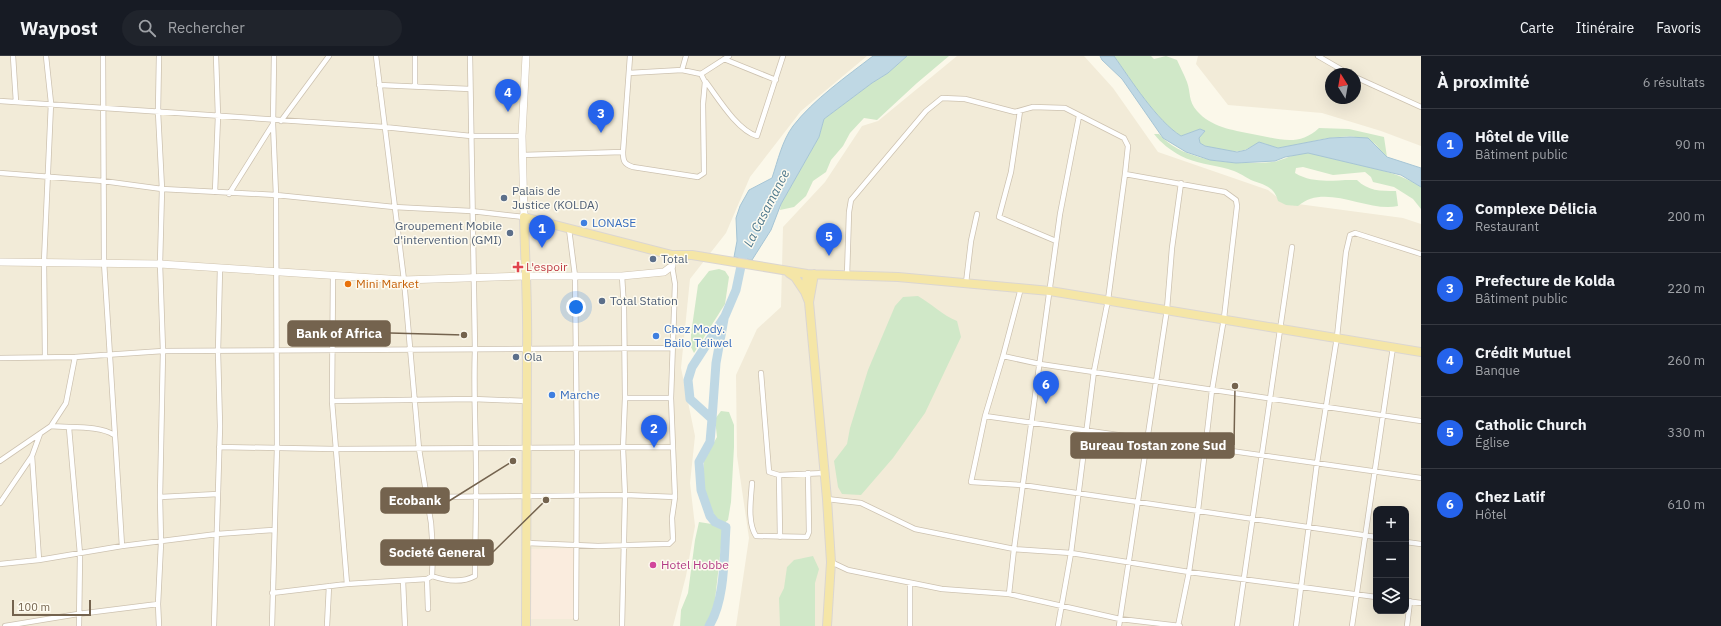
<!DOCTYPE html>
<html lang="fr">
<head>
<meta charset="utf-8">
<style>
  body { margin:0; font-family:"IBM Plex Sans",sans-serif; background:#20242c; color:#f1f3f6 }
  .controls { position:absolute; right:12px; bottom:12px; display:grid; overflow:hidden; border-radius:8px; box-shadow:0 4px 16px #0002 }
  .controls button { width:36px; height:36px; display:grid; place-items:center; padding:0; border:0; border-bottom:1px solid #363941; background:#171b24; color:#f1f3f6; font:20px sans-serif }
  .compass { position:absolute; left:1325px; top:12px; width:36px; height:36px; border-radius:50%; background:#171b24; box-shadow:0 4px 16px #0002; rotate:349deg }
  .scale { position:absolute; left:12px; bottom:10px; width:79px; box-sizing:border-box; padding-left:4px; border:2px solid #74634e; border-top:0; font-size:11px; line-height:14px; white-space:nowrap; color:#74634e; -webkit-text-stroke:3px #fefbf0; paint-order:stroke }
  .you { position:absolute; left:576px; top:251px; width:14px; height:14px; margin:-10px; border:3px solid #fff; border-radius:50%; background:#1a73e8; box-shadow:0 0 0 6px #1a73e833 }
  .badge { display:grid; place-items:center; width:26px; height:26px; border-radius:50%; background:#2563eb; color:#fff; font-size:13px; font-weight:700 }
  .pin { position:absolute; translate:-50% -33px; filter:drop-shadow(0 1px 2px #0008) }
  .pin::after { content:''; position:absolute; top:21px; width:14px; height:12px; background:inherit; clip-path:polygon(0 0,100% 0,50% 100%) }
  .list { margin:0; padding:0; list-style:none }
  h2 { display:flex; justify-content:space-between; align-items:center; height:52px; margin:0; padding:0 16px; font-size:17px }
  h2 small { font-size:13px; font-weight:400; color:#9ea1a6 }
  .list li { display:grid; grid-template-columns:26px 1fr auto; gap:12px; align-items:center; box-sizing:border-box; height:72px; padding:0 16px; border-top:1px solid #363941 }
  .list b { display:block; font-size:15px; white-space:nowrap }
  .list p { margin:0; font-size:13px; white-space:nowrap; color:#9ea1a6 }
  .list em { font-size:13px; font-style:normal; color:#9ea1a6 }
  .icon { flex:none; width:22px; height:22px; fill:none; stroke:currentColor; stroke-width:2; stroke-linecap:round; stroke-linejoin:round }
  .map { position:relative; flex:none; width:1421px; height:570px; overflow:hidden }
  header { display:flex; align-items:center; gap:24px; box-sizing:border-box; height:56px; padding:0 20px; background:#171b24; border-bottom:1px solid #363941 }
  header strong { font-size:19px }
  nav { display:flex; gap:22px; margin-inline-start:auto; font-size:14px }
  .search { width:280px; height:36px; background:#20242c; display:flex; align-items:center; gap:10px; box-sizing:border-box; padding:0 14px; border-radius:22px; color:#9ea1a6; font-size:15px }
  main { display:flex }
  aside { flex:1; background:#171b24 }
  .map>svg:first-child { display:block }
  .residential { fill:#f2ebd8; fill-rule:evenodd }
  .commercial { fill:#faecde }
  .green { fill:#d0e8c8 }
  .water { fill:#bfd8e4; stroke:#a6c5d5 }
  .lines { fill:none; stroke-linecap:round; stroke-linejoin:round }
  .river { stroke:#bfd8e4; stroke-width:9 }
  .minor-casing { stroke:#cdc2b0; stroke-width:6 }
  .secondary-casing { stroke:#cfc3ae; stroke-width:8 }
  .primary-casing { stroke:#dbd6d1; stroke-width:10 }
  .minor { stroke:#fff; stroke-width:4.5 }
  .secondary { stroke:#fff; stroke-width:7 }
  .primary { stroke:#f5e6a7; stroke-width:8 }
  .service-dot { fill:#5c6f8a; stroke:#fefbf0; stroke-width:1.5 }
  .shop-dot { fill:#3f7fe0; stroke:#fefbf0; stroke-width:1.5 }
  .health-dot { fill:#e0444e; stroke:#fefbf0; stroke-width:1.5 }
  .food-dot { fill:#e8710a; stroke:#fefbf0; stroke-width:1.5 }
  .hotel-dot { fill:#d1479c; stroke:#fefbf0; stroke-width:1.5 }
  .labels { text-anchor:middle; stroke-width:3; stroke-linejoin:round; paint-order:stroke }
  .service-label { font-size:12px; fill:#4e5e75; stroke:#fefbf0; text-anchor:start }
  .shop-label { font-size:12px; fill:#366cbe; stroke:#fefbf0; text-anchor:start }
  .health-label { font-size:12px; fill:#be3a42; stroke:#fefbf0; text-anchor:start }
  .food-label { font-size:12px; fill:#c56008; stroke:#fefbf0; text-anchor:start }
  .hotel-label { font-size:12px; fill:#b23c85; stroke:#fefbf0; text-anchor:start }
  .water-label { font-size:13px; font-style:italic; fill:#4c778c; stroke:#fefbf0 }
  .leader { fill:none; stroke:#74634e; stroke-width:1.5 }
  .callout-dot { fill:#74634e; stroke:#fefbf0; stroke-width:1.5 }
  .callout { fill:#74634e; stroke:#74634e; stroke-width:1.5 }
  .callout-label { font-size:13px; text-anchor:middle; font-weight:bold; fill:#fff }
</style>
</head>
<body>
<header>
<strong>Waypost</strong>
<div class="search"><svg class="icon" aria-label="search" viewBox="0 0 24 24"><circle cx="10" cy="10" r="6"/><path d="M15 15l6 6"/></svg>Rechercher</div>
<nav><a>Carte</a><a>Itinéraire</a><a>Favoris</a></nav>
</header>
<main>
<div class="map">
<svg width="1421" height="570" viewBox="0 0 1421 570">
  <rect width="100%" height="100%" fill="#fbf8ea"/>
  <path class="residential" d="M0,0h867l-66,55 -51,66 -24,56 -36,46 -9,89 14,68 -5,47 5,43 -9,50 -13,50h-673z
    M957,0h127l29,32 45,64 110,38 15,12 120,16 18,6v402h-685l13,-88 -12,-82 -1,-81 21,-46 24,-22 2,-80 42,-45 37,-56 16,-5zM1376,453h30v102h-30z
    M1198,0h223v90l-40,-15 -59,-18 -94,-8 -32,-41zM1331,18h24v24h-24z"/>
  <path class="commercial" d="M574,492v71h-45v-70z"/>
  <path class="green" d="M907,0h42l-32,27 -40,37 -13,-2 -14,15 -7,13 -12,14 -5,12 -13,9 -7,15 -12,11 -14,3 1,-6 38,-67 5,-18 48,-36 16,-10z
    M1114,0h37l3,3 12,-3 11,4c3,7 7,14 10,22 4,11 1,19 10,29 14,16 35,19 55,23 25,4 46,14 67,-6l30,1 35,8 3,20c-6,-4 -9,-12 -15,-15 -26,-14 -66,3 -94,6 -6,0 -11,-5 -17,-5 -8,1 -10,5 -17,7 -12,4 -27,-2 -39,-4l-5,-3 -1,-5 6,-7 -5,-2 -19,7c-24,-15 -50,-56 -67,-80z
    M1154,78h5c25,29 79,31 114,28 11,-2 23,-10 35,-9 10,0 21,5 30,7 28,7 59,11 83,27v22l-8,-10 -19,-12 -21,-5 -2,-5 -6,-5 -32,3 -30,-8 -7,1 -1,5c20,12 40,6 62,7 11,11 23,11 39,11l2,15c-30,7 -73,-24 -100,0l-12,-1 -8,-4c-4,-15 -14,-16 -27,-21 -7,-4 -15,-9 -23,-11 -15,-4 -33,-6 -47,-13 -11,-6 -20,-13 -27,-22z
    M719,213l6,2 4,6 -4,27 -31,49 -3,-6v-13l7,-49 11,-14z
    M918,240c14,8 24,19 39,25l4,16 -36,76 -32,45 -32,37 -19,-1 -4,-7 -4,-26 13,-17 3,-16 18,-58 27,-64 8,-9z
    M721,355l8,1 5,13v22l-3,55 -3,18 -6,5 -6,-6 -13,-28 1,-31 13,-23 -2,-18z
    M699,466l19,3 5,5 -9,78 -8,18h-26l1,-16 7,-17 7,-53z
    M813,500l6,13 -4,14v43h-35l-1,-28 5,-10 3,-21 7,-7z"/>
  <path class="water" d="M873,0h34l-19,17 -16,10 -48,36 -5,18 -38,67 -10,26 -19,30 -18,-3 3,-16 -1,-23 4,-12 9,-16 23,-12c6,-18 10,-37 21,-52 20,-26 54,-50 80,-70z
    M1100,0h14c17,24 43,65 67,80l19,-7 5,2 -6,7 1,5 5,3 32,6 9,-2 13,-8 19,6 52,-10 20,-1 18,1 19,19 34,11v19l-20,-12 -93,-22 -23,4 -10,4 -39,2 -26,-3 -24,-8 -23,-14 -41,-59 -20,-19z"/>
  <g class="lines">
    <path class="river" d="M712,363l4,-56 8,-44
      M709,570c16,-25 15,-70 17,-99l-11,-5 -5,-6 -9,-26 -2,-28 11,-20 2,-23 -22,-20 -2,-19 4,-13 33,-51 11,-26 9,-43"/>
    <g class="minor-casing">
      <path id="minor" d="M13,0l3,46
        M103,0l1,206 18,284
        M159,0l-1,56 4,77 -2,75 3,87 -3,146 1,46 -3,61 1,22
        M376,0l28,224 15,169 12,74 2,29 -1,24 -5,3 1,30
        M415,0v31
        M1318,0l31,18
        M724,3l52,21
        M682,14l4,-14
        M701,18l28,-18
        M1355,21l66,30
        M706,26c12,16 31,48 51,54l26,-80
        M379,29l91,4
        M0,45l384,26 87,9h51
        M1020,55l-9,61 -12,45 57,24
        M281,65l48,-65
        M623,96c0,9 1,12 10,15l65,10 6,-4 -1,-69 2,-22 -4,-8 -19,-4 -53,3
        M522,99l101,-3 7,-96
        M0,117l103,8 59,8 114,6 118,12 77,4 53,6
        M1125,118l100,18 11,8 1,6 -13,112 -12,72 -14,120 -9,62 -11,54
        M215,136l3,-76 -2,-60
        M229,138l44,-70
        M569,173l6,47 2,172 -1,170
        M333,219l-1,126 141,-2 53,2
        M622,220l2,32 1,90 -2,50 2,47 -3,131
        M847,220l2,-64 2,-12 75,-89 16,-13 23,1 50,13 18,-5 32,1 59,30 4,8 -3,28 -17,126 -14,71 -23,182 -13,73
        M966,227l5,-42 6,-27
        M1021,232l-18,68 -18,60 -14,66 51,3 354,52
        M1003,300l37,8 381,57
        M45,301l-1,-95 7,-159 -5,-47
        M0,302l75,-1 88,-6 509,-3
        M761,317l8,99 10,3 46,-2
        M625,342h46
        M332,345l15,183
        M985,360l436,62
        M51,370c18,2 49,-1 63,9
        M69,372l11,126 -1,72
        M219,391l116,2 337,-2
        M32,400l7,104
        M0,405l51,-35 15,-23 9,-46
        M779,419l1,62
        M752,427c-1,16 -5,39 4,53l51,1 2,-5 -1,-59
        M160,441l58,-3
        M427,441l198,-2 50,2
        M827,443l34,4 54,26 99,20 57,4 118,19 187,25
        M0,447l32,-47 8,-22
        M1406,486l15,2
        M527,487l71,3 65,-2h6l4,-4 -1,-22 3,-21 -4,-99 4,-114 -3,-18
        M831,506l17,8 94,19 67,5 111,25 60,7
        M0,508l39,-4 83,-14 95,-12 56,-4
        M432,520c14,5 30,7 43,0 0,-27 1,-53 1,-80 1,-48 -3,-97 -1,-146l-5,-294
        M403,525l2,45
        M272,537l75,-9 80,-5
        M1009,538l5,-45 46,-335 19,-98
        M1406,545l15,2
        M5,570l73,-12 80,-10
        M214,570l6,-200 -2,-74 2,-84
        M272,570l5,-178 -1,-253 -3,-71 1,-68
        M327,570l2,-40
        M910,570v-43
        M1119,570l48,-317 5,-61 9,-65
        M1237,570l55,-379
        M1296,570l21,-163 20,-126 9,-85 4,-17 5,-2 66,21
        M1352,570l41,-279
        M1407,570l3,-25"/>
    </g>
    <g class="secondary-casing">
      <path id="secondary" d="M524,161l-2,-81 4,-80
        M0,206l160,2 244,16 121,-4h97l42,-4 8,-6v-11"/>
    </g>
    <g class="primary-casing">
      <path id="primary" d="M789,217l6,4 10,15
        M807,218l-2,18 4,10 18,197 4,63 -4,64
        M809,246l5,-28
        M526,570c0,-92 1,-184 1,-276 1,-44 -2,-89 -3,-133l148,38h20l115,19 91,3 152,14 371,61"/>
    </g>
    <use href="#minor" class="minor"/>
    <use href="#secondary" class="secondary"/>
    <use href="#primary" class="primary"/>
  </g>
  <g class="service-dot">
    <circle cx="504" cy="142" r="4"/>
    <circle cx="510" cy="177" r="4"/>
    <circle cx="653" cy="203" r="4"/>
    <circle cx="602" cy="245" r="4"/>
    <circle cx="516" cy="301" r="4"/>
  </g>
  <g class="shop-dot">
    <circle cx="584" cy="167" r="4"/>
    <circle cx="656" cy="280" r="4"/>
    <circle cx="552" cy="339" r="4"/>
  </g>
  <path class="health-dot" d="M516 205h4v4h4v4h-4v4h-4v-4h-4v-4h4z"/>
  <circle class="food-dot" cx="348" cy="228" r="4"/>
  <circle class="hotel-dot" cx="653" cy="509" r="4"/>
  <g class="labels">
    <g class="service-label">
      <text x="512" y="139">Palais de<tspan x="512" dy="14">Justice (KOLDA)</tspan></text>
      <text x="502" y="174" text-anchor="end">Groupement Mobile<tspan x="502" dy="14">d'intervention (GMI)</tspan></text>
      <text x="661" y="207">Total</text>
      <text x="610" y="249">Total Station</text>
      <text x="524" y="305">Ola</text>
    </g>
    <g class="shop-label">
      <text x="592" y="171">LONASE</text>
      <text x="664" y="277">Chez Mody.<tspan x="664" dy="14">Bailo Teliwel</tspan></text>
      <text x="560" y="343">Marche</text>
    </g>
    <g class="health-label">
      <text x="526" y="215">L'espoir</text>
    </g>
    <g class="food-label">
      <text x="356" y="232">Mini Market</text>
    </g>
    <g class="hotel-label">
      <text x="661" y="513">Hotel Hobbe</text>
    </g>
    <g class="water-label">
      <text transform="translate(766 152) rotate(-63)" y="5">La Casamance</text>
    </g>
  </g>
  <path class="leader" d="M464 279L390 277M1235 330L1234 389M513 405L449 445M546 444L493 496"/>
  <g class="callout-dot">
    <circle cx="464" cy="279" r="4"/>
    <circle cx="1235" cy="330" r="4"/>
    <circle cx="513" cy="405" r="4"/>
    <circle cx="546" cy="444" r="4"/>
  </g>
  <g class="callout">
    <rect x="288" y="265" width="102" height="25" rx="4"/>
    <rect x="1071" y="377" width="163" height="25" rx="4"/>
    <rect x="381" y="432" width="68" height="25" rx="4"/>
    <rect x="381" y="484" width="112" height="25" rx="4"/>
  </g>
  <g class="callout-label">
    <text x="339" y="282">Bank of Africa</text>
    <text x="1153" y="394">Bureau Tostan zone Sud</text>
    <text x="415" y="449">Ecobank</text>
    <text x="437" y="501">Societé General</text>
  </g>
</svg>
<div class="controls">
<button>+</button>
<button>−</button>
<button><svg class="icon" aria-label="layers" viewBox="0 0 24 24"><path d="M12 4l9 5-9 5-9-5zM3 14l9 5 9-5"/></svg></button>
</div>
<svg class="compass" viewBox="-18 -18 36 36"><path d="M0-13l5 13h-10z" fill="#e53935"/><path d="M0 13l5-13h-10z" fill="#9ea1a6"/></svg>
<div class="scale">100 m</div>
<div class="you"></div>
<div class="pin badge" style="left:542px;top:192px">1</div>
<div class="pin badge" style="left:654px;top:392px">2</div>
<div class="pin badge" style="left:601px;top:77px">3</div>
<div class="pin badge" style="left:508px;top:56px">4</div>
<div class="pin badge" style="left:829px;top:200px">5</div>
<div class="pin badge" style="left:1046px;top:348px">6</div>
</div>
<aside>
<h2>À proximité<small>6 résultats</small></h2>
<ul class="list">
<li><span class="badge">1</span><div><b>Hôtel de Ville</b><p>Bâtiment public</p></div><em>90 m</em></li>
<li><span class="badge">2</span><div><b>Complexe Délicia</b><p>Restaurant</p></div><em>200 m</em></li>
<li><span class="badge">3</span><div><b>Prefecture de Kolda</b><p>Bâtiment public</p></div><em>220 m</em></li>
<li><span class="badge">4</span><div><b>Crédit Mutuel</b><p>Banque</p></div><em>260 m</em></li>
<li><span class="badge">5</span><div><b>Catholic Church</b><p>Église</p></div><em>330 m</em></li>
<li><span class="badge">6</span><div><b>Chez Latif</b><p>Hôtel</p></div><em>610 m</em></li>
</ul>
</aside>
</main>
</body>
</html>
